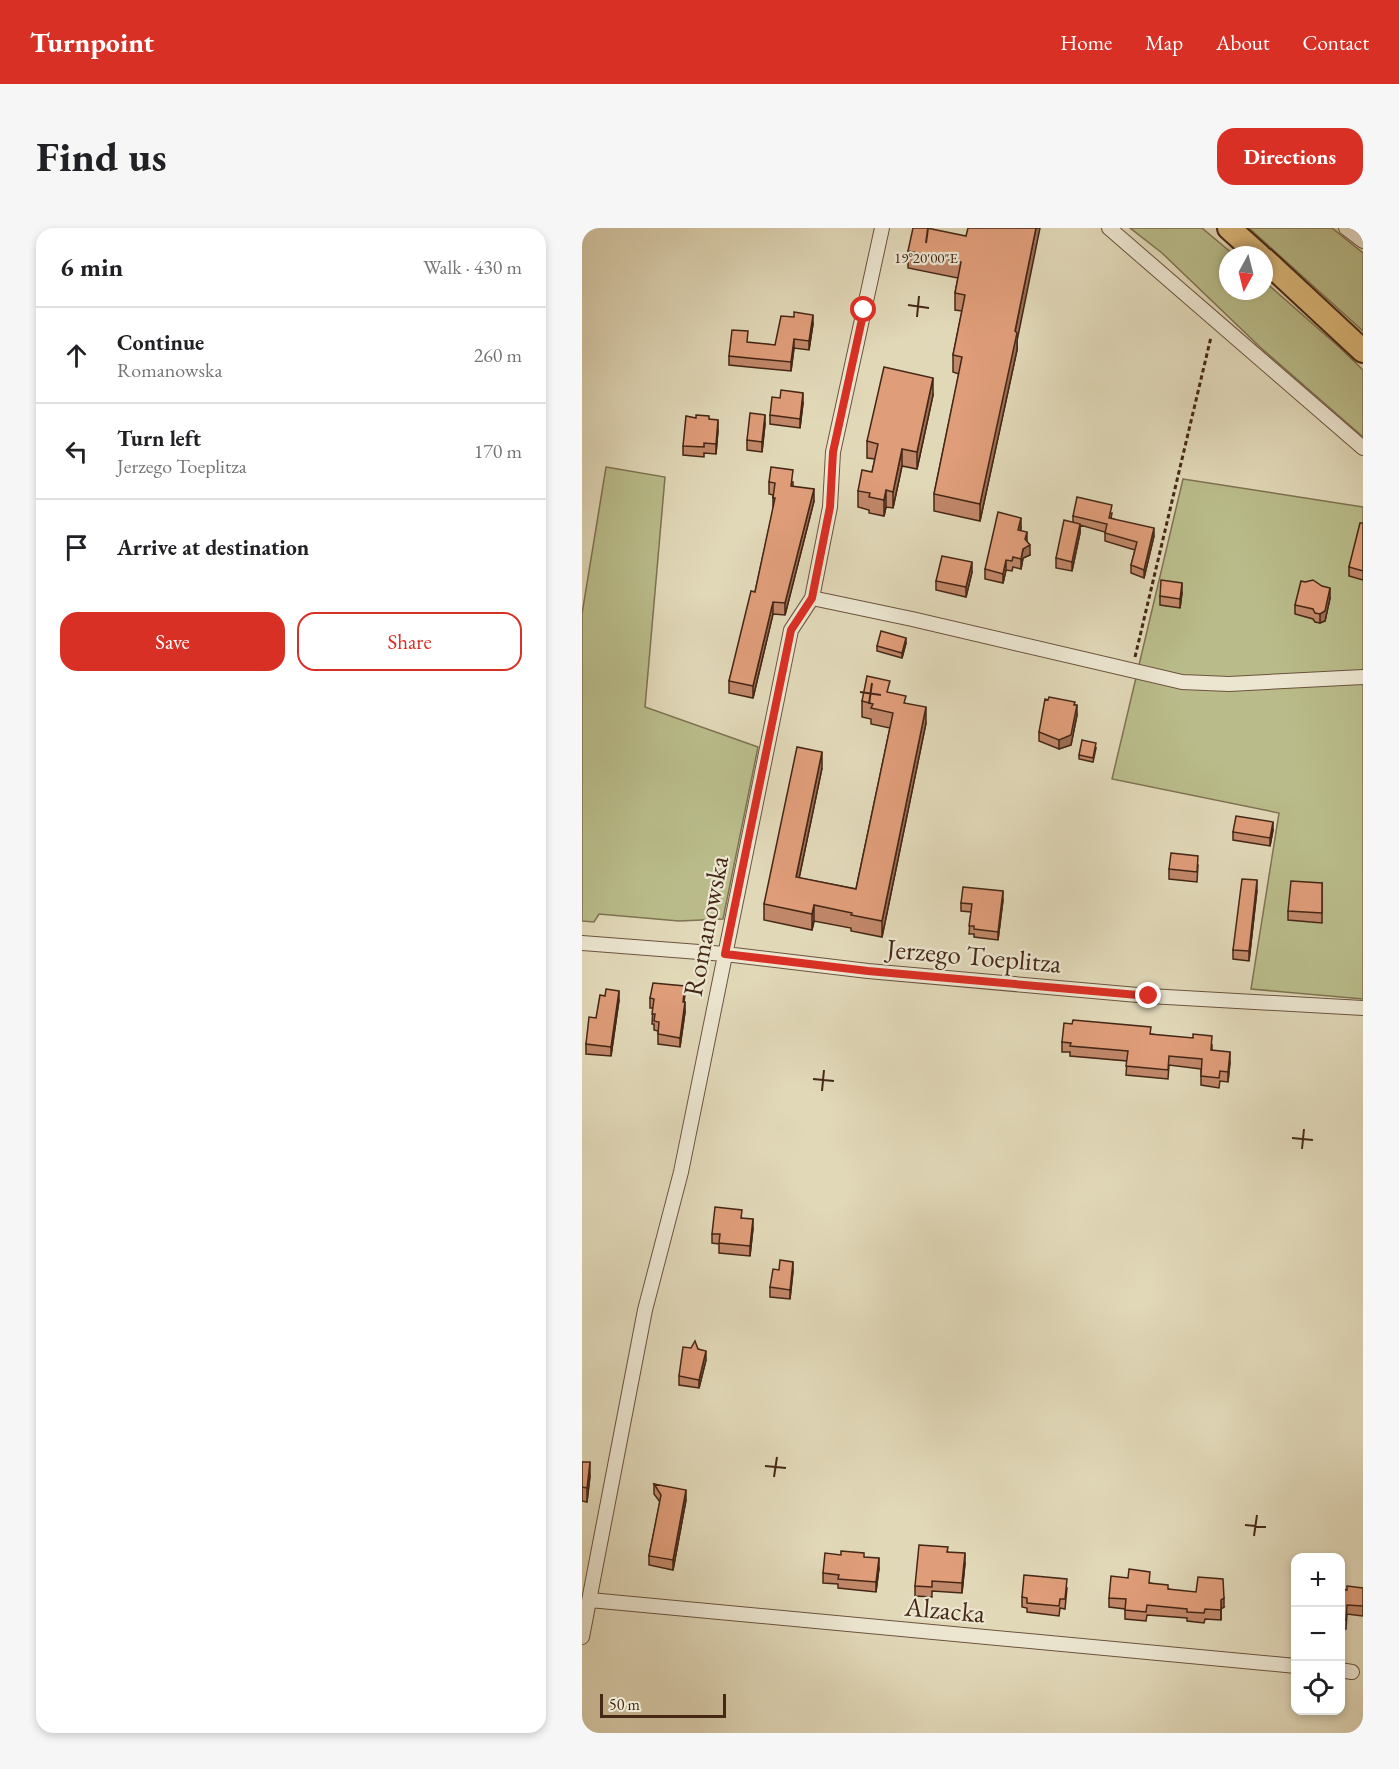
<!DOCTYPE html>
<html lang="en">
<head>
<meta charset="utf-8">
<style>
  body { margin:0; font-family:"EB Garamond",serif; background:#f6f6f6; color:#202124 }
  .controls { position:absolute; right:18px; bottom:18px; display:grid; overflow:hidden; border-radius:12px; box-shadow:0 3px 9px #0003 }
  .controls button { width:54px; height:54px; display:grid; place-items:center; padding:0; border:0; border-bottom:2px solid #e0e0e0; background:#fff; color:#202124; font:30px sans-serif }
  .compass { position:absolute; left:637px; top:18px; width:54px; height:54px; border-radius:50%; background:#fff; box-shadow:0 3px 9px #0003; rotate:187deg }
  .scale { position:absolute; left:18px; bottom:15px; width:126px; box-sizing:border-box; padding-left:6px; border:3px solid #452716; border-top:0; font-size:16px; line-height:21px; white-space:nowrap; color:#452716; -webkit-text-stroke:4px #ece6d1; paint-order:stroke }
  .stop { position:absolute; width:18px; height:18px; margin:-14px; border:4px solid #d93025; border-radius:50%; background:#fff }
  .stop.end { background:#d93025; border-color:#fff; box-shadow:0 2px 6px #0008 }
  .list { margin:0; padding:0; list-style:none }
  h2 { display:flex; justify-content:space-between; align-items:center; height:78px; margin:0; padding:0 24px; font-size:26px }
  h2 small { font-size:20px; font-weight:400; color:#757577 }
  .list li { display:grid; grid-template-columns:39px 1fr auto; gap:18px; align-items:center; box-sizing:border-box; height:96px; padding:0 24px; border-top:2px solid #e0e0e0 }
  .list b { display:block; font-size:22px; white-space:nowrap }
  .list p { margin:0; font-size:20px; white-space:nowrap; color:#757577 }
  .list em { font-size:20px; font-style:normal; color:#757577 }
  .actions { display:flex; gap:12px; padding:18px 24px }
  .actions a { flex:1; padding:14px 0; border:2px solid #d93025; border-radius:18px; text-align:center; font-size:21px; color:#d93025 }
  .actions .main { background:#d93025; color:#fff }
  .icon { flex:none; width:33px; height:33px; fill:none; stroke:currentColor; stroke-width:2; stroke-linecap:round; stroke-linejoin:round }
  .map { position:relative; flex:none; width:781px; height:1505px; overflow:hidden; border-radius:18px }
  header { display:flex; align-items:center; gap:36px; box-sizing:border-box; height:84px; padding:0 30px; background:#d93025; color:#fff }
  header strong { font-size:28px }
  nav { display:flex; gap:33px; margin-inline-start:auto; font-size:21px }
  .intro { display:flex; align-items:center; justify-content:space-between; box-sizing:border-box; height:144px; padding:0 36px }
  h1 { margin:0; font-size:42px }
  .button { padding:15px 27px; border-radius:18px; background:#d93025; color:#fff; font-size:21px; font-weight:700 }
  main { display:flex; gap:36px; padding:0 36px }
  aside { flex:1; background:#fff; border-radius:18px; box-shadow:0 3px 9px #0003 }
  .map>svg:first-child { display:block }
  .green { fill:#b9bc8a; stroke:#7f7250; stroke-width:1.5 }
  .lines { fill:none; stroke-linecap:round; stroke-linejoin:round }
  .street-casing { stroke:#6c533e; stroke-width:16 }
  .primary-casing { stroke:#452716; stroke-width:26 }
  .path { stroke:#452716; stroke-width:3; stroke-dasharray:4.5 3; stroke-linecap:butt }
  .street { stroke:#ece6d1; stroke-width:14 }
  .primary { stroke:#e0bc7c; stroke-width:22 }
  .wall { fill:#c08768; stroke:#452716; stroke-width:1.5 }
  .shaded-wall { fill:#9c6e55; stroke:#452716; stroke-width:1.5 }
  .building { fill:#df9d79; stroke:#452716; stroke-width:1.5 }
  .route { stroke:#d93025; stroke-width:8 }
  .ticks { fill:none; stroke:#452716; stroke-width:2 }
  .labels { text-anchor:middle; stroke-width:4.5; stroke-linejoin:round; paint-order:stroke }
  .street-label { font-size:27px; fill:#452716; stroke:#ece6d1 }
  .ticks-label { font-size:15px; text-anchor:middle; fill:#452716; stroke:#ece6d1; stroke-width:4.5; stroke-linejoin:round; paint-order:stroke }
</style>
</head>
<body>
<header>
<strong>Turnpoint</strong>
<nav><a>Home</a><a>Map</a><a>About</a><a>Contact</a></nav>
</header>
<div class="intro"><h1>Find us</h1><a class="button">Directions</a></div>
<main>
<aside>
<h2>6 min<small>Walk · 430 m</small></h2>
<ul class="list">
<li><svg class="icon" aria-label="ahead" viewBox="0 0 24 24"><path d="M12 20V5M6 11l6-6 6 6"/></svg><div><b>Continue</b><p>Romanowska</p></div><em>260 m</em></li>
<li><svg class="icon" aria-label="left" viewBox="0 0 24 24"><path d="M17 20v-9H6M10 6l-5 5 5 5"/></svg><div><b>Turn left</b><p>Jerzego Toeplitza</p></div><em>170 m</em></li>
<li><svg class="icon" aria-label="arrive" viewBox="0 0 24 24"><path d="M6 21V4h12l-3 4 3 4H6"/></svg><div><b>Arrive at destination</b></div></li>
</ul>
<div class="actions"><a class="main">Save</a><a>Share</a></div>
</aside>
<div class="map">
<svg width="781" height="1505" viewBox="0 0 781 1505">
  <rect width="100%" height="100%" fill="#e1d8b8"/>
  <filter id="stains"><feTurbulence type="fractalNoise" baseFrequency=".00333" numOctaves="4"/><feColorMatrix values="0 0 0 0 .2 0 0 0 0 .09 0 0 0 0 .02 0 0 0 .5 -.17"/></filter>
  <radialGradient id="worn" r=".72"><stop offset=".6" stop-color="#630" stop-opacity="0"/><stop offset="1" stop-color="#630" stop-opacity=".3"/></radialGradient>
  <path class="green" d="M548,0h72l32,27h-6v36h36v-10l74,65 25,24v67l-103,-90 -98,-94z
    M667,0h83l31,25v78z
    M24,239l59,10 -20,230 113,40 -35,172 -44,2 -80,-7 -5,8 -12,-1v-307z
    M601,251l180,28v492l-112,-10 28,-176 -167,-34z"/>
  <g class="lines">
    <g class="street-casing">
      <path id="street" d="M527,0l254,220
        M764,0l17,13
        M230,370l100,21 270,63 47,2 134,-7
        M0,715l143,11 143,17 281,25 214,12
        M8,1372l706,66
        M0,1409l63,-327 36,-138 110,-542 21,-32 18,-91 3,-55 49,-224
        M758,1442l12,2"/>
    </g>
    <g class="primary-casing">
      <path id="primary" d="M647,0l30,27
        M682,31l99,92"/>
    </g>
    <path class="path" d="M553,429l76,-320"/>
    <use href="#street" class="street"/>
    <use href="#primary" class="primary"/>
  </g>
  <path class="wall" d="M384,8l51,105v9l-37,171 -46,-10v-17l25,-120 -6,-2v-17l9,-44 -7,-1v-17l3,-15 -50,-10v-17z
    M231,96l-4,26 -15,-2 -3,23 -62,-6v-9l19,-13 27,2z
    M351,167l-16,74 -15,-3 -9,42 -7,-1 -2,9 -15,-3v-3l-11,-3v-16l14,-19 3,-13 -8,-1v-17z
    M221,175l-3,25 -30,-4v-9z
    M127,191l9,11 -2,24 -12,-1v4l-21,-2v-9z
    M183,196l-3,28 -15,-2v-10z
    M187,254h24v4l21,15 -29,114 -12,-1 -20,84 -24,-5v-12l26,-89 18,-82v-15l-4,-1z
    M530,285l-1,5 43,18 -10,42 -13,-5v-8l4,-15 -30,-9v-9l-25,-7v8l-8,38 -16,-3v-10l17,-36v-6z
    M781,295v57l-14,-4v-9z
    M439,299v3l6,11 3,14 -7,3 -2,11 -8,-2 -1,4 -6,-1 -3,13 -18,-4v-10z
    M390,344l-6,25 -30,-7v-9z
    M600,365l-2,15 -20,-3v-9z
    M748,370l-5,23 -5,2 -5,-1 -2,-3 -18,-5v-9z
    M324,415l-4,15 -25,-7v-5z
    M308,465l16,11 20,19 -44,214 -31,-6v-3l-37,-7 -2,9 -48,-10v-16l58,-136 -23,110 57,11 34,-161 -19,-4v-5l-9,-2v-16z
    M493,477l2,10 -6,30 -12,4 -20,-8v-9z
    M514,520l-3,14 -14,-3v-4z
    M691,602l-3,16 -37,-6v-8z
    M616,637l-1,17 -28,-3v-10z
    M740,655v40l-34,-3v-9z
    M675,662l-8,71 -16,-2v-9z
    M421,672l-5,40 -24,-3v-3h-5l2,-22 -10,-1v-8z
    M103,767l-1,7 1,10 -5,35 -22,-3v-13l-4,-1v-6h-2l1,-16h-3v-10z
    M23,768l14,4 -8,56 -25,-2v-10z
    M569,806l61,11v5l18,12 -2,20 -8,-1 -1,7 -18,-3v-16l-32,-4 -1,14 -42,-4 1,-14 -57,-5v-4h-8v-10z
    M160,990l11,10 -3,28 -31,-3v-9l-7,-1v-9z
    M211,1043l-3,28 -20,-2v-10z
    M116,1121l8,11 -7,28 -20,-3v-9z
    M0,1234l8,14 -3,26 -5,-1z
    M72,1256l32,16 -13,70 -24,-5v-9l11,-54 -6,-8z
    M366,1324l17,11 -3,30 -30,-2v6l-17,-1v-10z
    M282,1329l15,11 -3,24 -38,-4v-4l-15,-1v-10z
    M568,1355l74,24 -3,2v11l-16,-1 -1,4 -17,-2v-3l-40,-3 -1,6 -21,-2v-10l-16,-2v-9z
    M485,1360l-2,21 -5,-1 -1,8 -32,-4v-4l-5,-1v-10z
    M781,1360v28l-16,-2 -1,15h-5v-40l6,1z"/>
  <path class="shaded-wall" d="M454,0h4l-23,113v9l-37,171v-17z
    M231,87v9l-4,26v-9z
    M212,111v9l-3,23v-9z
    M351,150v17l-16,74v-17z
    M221,165v10l-3,25v-9z
    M183,187v9l-3,28v-10z
    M136,192v10l-2,24v-10z
    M320,221v17l-9,42v-16z
    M232,261v12l-29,114v-12z
    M304,262v17l-2,9v-16z
    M439,290v9l-3,12v-9z
    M498,296v9l-8,38v-9z
    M572,300v8l-10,42v-8z
    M445,304v10l3,3v10l-7,3 -2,11v-10z
    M424,332v10l-3,13v-9z
    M390,334v10l-6,25v-10z
    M600,355v10l-2,15v-9z
    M748,360v10l-5,23 -5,2v-9z
    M191,374v12l-20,84v-12z
    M324,410v5l-4,15v-5z
    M495,477v10l-6,30 -12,4v-9z
    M344,479v16l-44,214v-16z
    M240,524v16l-26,125v-16z
    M691,594v8l-3,16v-8z
    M675,652v10l-8,71v-10z
    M421,663v9l-5,40v-8z
    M232,677v16l-2,9v-16z
    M37,763v9l-8,56v-9z
    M103,774v10l-5,35v-9z
    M648,824v10l-2,20v-10z
    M171,991v9l-3,28v-10z
    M211,1034v9l-3,28v-9z
    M124,1123v9l-7,28v-8z
    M8,1234v14l-3,26v-14z
    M104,1262v10l-13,70v-10z
    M383,1325v10l-3,30v-10z
    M297,1330v10l-3,24v-10z
    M642,1370v9l-3,2v11v-20z"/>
  <path class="building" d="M331,0h14l39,8 2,-8h68l-21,103 2,2 -37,171 -46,-10 28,-137 -9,-2 12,-60 -10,-2 6,-31 -53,-11z
    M212,84l19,3 -4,26 -15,-2 -3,23 -62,-6 3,-26 16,1 -1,11 28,3 6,-29 13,1z
    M302,139l49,11 -16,74 -15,-3 -9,43 -7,-2 -2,10 -15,-3 1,-4 -12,-2 4,-21 10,2 6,-28 -11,-3z
    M199,162l22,3 -3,26 -30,-4 2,-18 8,1z
    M168,185l15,2 -3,27 -15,-2z
    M114,187l13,1v3l9,1 -2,24 -12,-1v4l-21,-1 3,-30 10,2z
    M189,239l22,3 -2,16 23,3 -29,114 -12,-1 -20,84 -24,-5 22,-90 4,1 20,-94h-2l2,-15 -6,-1z
    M495,269l35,8 -3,13 45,10 -10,42 -13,-5 6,-23 -32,-9 2,-9 -34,-8z
    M416,284l23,6 -3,12 9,2 -2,7 5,6 -7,4 -2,10 -8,-2 -1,4 -6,-1 -3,14 -18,-5z
    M482,292l16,4 -8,38 -16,-4z
    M778,295h3v48l-14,-4z
    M360,328l30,6 -6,25 -30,-6z
    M579,352l21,3 -2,16 -20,-3z
    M731,352l9,6 8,2 -5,23 -5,3 -5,-1 -2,-4 -18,-4 6,-24 4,1z
    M299,403l25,7 -4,15 -25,-7z
    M285,448l23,5 -3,11 19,4 -2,7 22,4 -44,214 -31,-6 1,-2 -38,-8 -2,9 -48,-10 33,-157 25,5 -26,125 60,12 37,-176 -22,-5 2,-4 -11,-3z
    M467,469l26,5 -1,3h3l-6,30 -12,5 -20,-8 6,-33 3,1z
    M500,512l14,3 -3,15 -14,-3z
    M654,588l37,6 -3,16 -37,-6z
    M589,625l27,3 -1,16 -28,-3z
    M660,651l15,1 -8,71 -16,-1z
    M709,653l31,2v30l-34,-2z
    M381,659l40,4 -5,41 -24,-3v-3h-5l3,-22 -11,-1z
    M71,755l32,3 -2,16h2l-5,36 -22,-4 1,-12 -5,-1 1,-7h-3l2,-15 -4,-1z
    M24,761l13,2 -8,56 -25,-3 3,-27 7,1 4,-23 5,1z
    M491,792l78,7 -1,7 43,4v-4l19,2 -1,14 19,2 -2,20 -8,-1 -1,7 -18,-2 1,-17 -33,-3 -1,14 -42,-4 2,-15 -58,-5 1,-3 -9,-1 2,-19 8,1z
    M133,979l27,3 -1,8 12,1 -3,27 -31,-3 1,-9h-8z
    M198,1032l13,2 -3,28 -20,-3 3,-18 6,1z
    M113,1113l3,8 8,2 -7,29 -20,-4 4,-29 8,1z
    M0,1234h8l-3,26 -5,-1z
    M72,1256l32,6 -13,70 -24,-4 12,-61z
    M337,1317l29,2 -1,5 18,1 -3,30 -30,-2v6l-17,-1z
    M259,1323l23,2v4l15,1 -3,24 -38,-3 1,-4 -16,-2 2,-20 16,2z
    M547,1341l21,3 -1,11 19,2v4l28,3 2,-15 25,2 1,19 -3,2v10l-16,-1 -1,4 -17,-1v-3l-40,-4 -1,7 -21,-2 1,-11 -17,-1 2,-22 17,2z
    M442,1347l43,4 -2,20h-5l-1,7 -32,-3v-5l-5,-1z
    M765,1358l16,2v18l-16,-1 -1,15 -5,-1v-30l6,1z"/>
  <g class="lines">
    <path class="route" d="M282,82l-31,142 -3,55 -18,91 -21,32 -66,324 143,17 281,25"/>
  </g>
  <path class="ticks" d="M344,15l2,-15M326,77l21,3M335,89l2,-21M278,464l21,3M287,476l3,-21M231,851l21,2M240,863l2,-21M710,910l21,2M720,921l2,-20M183,1238l21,2M192,1249l3,-20M663,1297l21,2M672,1308l3,-21"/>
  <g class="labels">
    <g class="street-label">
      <text transform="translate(124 698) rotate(-79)" y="9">Romanowska</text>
      <text transform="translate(392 728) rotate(5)" y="9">Jerzego Toeplitza</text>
      <text transform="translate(363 1382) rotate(5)" y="9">Alzacka</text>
    </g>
  </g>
  <g class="ticks-label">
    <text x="344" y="35">19°20'00"E</text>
  </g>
  <rect width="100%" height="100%" filter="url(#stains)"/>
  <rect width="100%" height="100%" fill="url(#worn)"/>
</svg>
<div class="controls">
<button>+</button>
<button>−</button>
<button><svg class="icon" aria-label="locate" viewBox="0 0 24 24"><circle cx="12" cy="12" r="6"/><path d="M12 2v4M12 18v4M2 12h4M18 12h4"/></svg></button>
</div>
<svg class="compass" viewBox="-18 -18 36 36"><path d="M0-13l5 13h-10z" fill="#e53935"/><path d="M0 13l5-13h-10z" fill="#757577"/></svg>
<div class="scale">50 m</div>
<div class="stop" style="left:282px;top:82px"></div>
<div class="stop end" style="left:567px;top:768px"></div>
</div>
</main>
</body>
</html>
